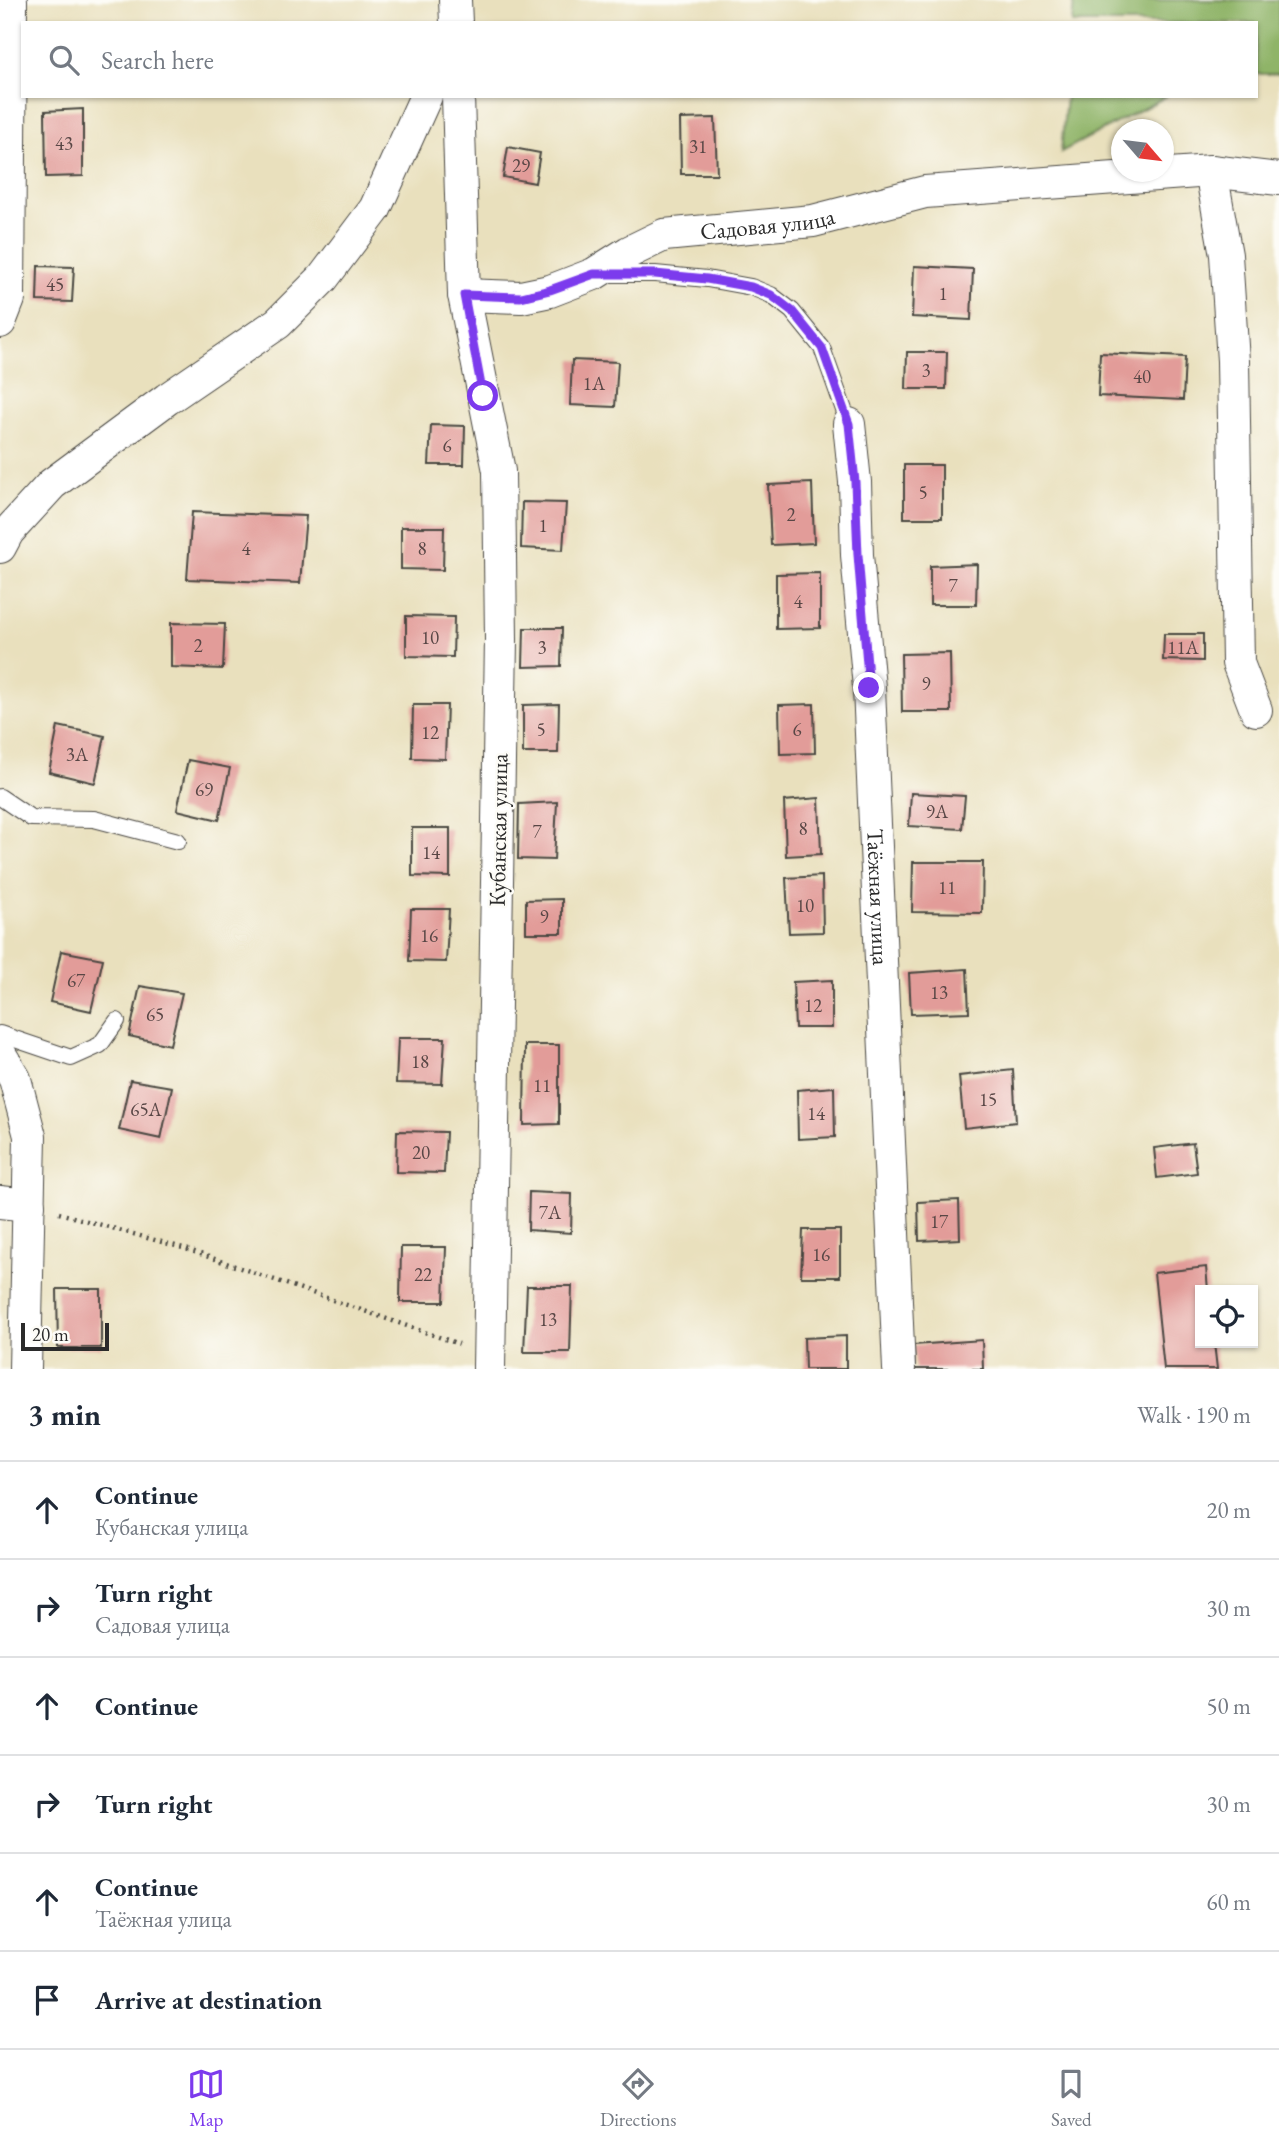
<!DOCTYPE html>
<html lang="en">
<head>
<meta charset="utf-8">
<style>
  body { margin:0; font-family:"EB Garamond",serif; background:#f2f2f3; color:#1f2937 }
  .controls { position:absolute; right:21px; bottom:21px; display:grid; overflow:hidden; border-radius:0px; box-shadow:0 2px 5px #0004 }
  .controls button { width:63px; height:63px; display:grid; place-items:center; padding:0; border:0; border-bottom:2px solid #e0e1e3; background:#fff; color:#1f2937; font:35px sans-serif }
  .compass { position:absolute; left:1111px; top:119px; width:63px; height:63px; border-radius:50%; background:#fff; box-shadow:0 2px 5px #0004; rotate:118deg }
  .scale { position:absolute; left:21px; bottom:18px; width:88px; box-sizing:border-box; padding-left:7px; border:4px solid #2b2b2b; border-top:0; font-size:19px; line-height:24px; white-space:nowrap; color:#2b2b2b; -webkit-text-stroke:5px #fdfcf7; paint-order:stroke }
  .stop { position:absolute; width:21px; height:21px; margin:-16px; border:5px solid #7c3aed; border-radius:50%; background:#fff }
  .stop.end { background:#7c3aed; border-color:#fff; box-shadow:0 2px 7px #0008 }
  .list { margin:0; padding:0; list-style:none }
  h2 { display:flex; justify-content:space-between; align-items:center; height:91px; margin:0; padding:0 28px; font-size:30px }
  h2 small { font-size:23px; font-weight:400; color:#747a83 }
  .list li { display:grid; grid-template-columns:46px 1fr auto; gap:21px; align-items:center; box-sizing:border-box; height:98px; padding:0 28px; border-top:2px solid #e0e1e3 }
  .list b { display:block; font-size:26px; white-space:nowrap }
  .list p { margin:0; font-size:23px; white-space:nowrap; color:#747a83 }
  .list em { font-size:23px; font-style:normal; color:#747a83 }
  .icon { flex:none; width:38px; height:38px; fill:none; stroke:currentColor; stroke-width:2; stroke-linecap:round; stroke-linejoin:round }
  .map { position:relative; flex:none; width:1279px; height:1369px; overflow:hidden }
  .search { position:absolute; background:#fff; box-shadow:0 2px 5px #0004; left:21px; right:21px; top:21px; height:77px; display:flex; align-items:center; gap:18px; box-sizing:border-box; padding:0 24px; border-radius:0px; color:#747a83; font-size:26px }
  .sheet { height:679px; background:#fff }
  nav { display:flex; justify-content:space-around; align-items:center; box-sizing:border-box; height:98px; border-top:2px solid #e0e1e3; background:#fff; font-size:19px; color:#747a83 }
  nav a { display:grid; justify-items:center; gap:4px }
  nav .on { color:#7c3aed }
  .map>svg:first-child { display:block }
  .forest { fill:#8fb468; stroke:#5d704a; stroke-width:2 }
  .building { fill:#e29c99 }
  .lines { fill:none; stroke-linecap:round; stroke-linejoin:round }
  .service-casing { stroke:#484641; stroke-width:18 }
  .minor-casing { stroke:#484641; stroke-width:34 }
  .path { stroke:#484641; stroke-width:4.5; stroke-dasharray:2 5; stroke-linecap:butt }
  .service { stroke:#fff; stroke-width:16 }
  .minor { stroke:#fff; stroke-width:32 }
  .route { stroke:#7c3aed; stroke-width:9 }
  .labels { text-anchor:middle; stroke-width:5; stroke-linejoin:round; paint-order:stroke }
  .number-label { font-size:19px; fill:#594746 }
  .street-label { font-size:23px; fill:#2b2b2b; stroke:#fdfcf7 }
</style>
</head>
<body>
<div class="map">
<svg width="1279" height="1369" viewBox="0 0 1279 1369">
  <rect width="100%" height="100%" fill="#fdfcf7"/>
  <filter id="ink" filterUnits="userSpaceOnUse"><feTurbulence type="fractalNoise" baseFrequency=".0143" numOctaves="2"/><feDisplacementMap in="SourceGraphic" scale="14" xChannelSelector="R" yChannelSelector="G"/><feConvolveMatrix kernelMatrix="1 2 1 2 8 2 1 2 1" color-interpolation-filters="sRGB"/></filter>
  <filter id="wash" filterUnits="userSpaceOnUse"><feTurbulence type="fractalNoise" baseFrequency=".00686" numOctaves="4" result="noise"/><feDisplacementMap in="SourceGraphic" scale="28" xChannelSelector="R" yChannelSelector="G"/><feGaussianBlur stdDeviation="1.57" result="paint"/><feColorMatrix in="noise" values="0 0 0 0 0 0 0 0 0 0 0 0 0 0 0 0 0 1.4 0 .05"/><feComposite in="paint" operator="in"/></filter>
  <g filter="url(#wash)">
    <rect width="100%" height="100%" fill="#e9e0bd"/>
    <path class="forest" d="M1074,0h205v74h-23v-51h-184z
      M1066,96h101l-106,56z"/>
    <g id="blocks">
      <path class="building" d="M83,109v67l-37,1 -1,-66z
        M715,118l2,56h-36l-1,-55z
        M508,147l32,6 -5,30 -32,-6z
        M38,266l36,1 -2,35 -35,-1z
        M914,266l59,3 -2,51 -59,-3z
        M907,352h40l-1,37h-40z
        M1100,353l85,4 -2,43 -85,-4z
        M572,360l46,2 -3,45 -45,-2z
        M431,425l34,1 -1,39h-35z
        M904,465h38v53h-38z
        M812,483l2,60 -43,2 -3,-60z
        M522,502l44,1 -3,47 -42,-2z
        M192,512l114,4 -6,67 -113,-4z
        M401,527h43l-1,43 -42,-1z
        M977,564l-1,41h-46v-39z
        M820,573v55l-44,1v-55z
        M406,616l48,1 -1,40 -47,-1z
        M171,623l54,1 -2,45 -52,-2z
        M524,628h38l-1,38 -38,1z
        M1164,634h39v27l-40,-1z
        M950,653l1,59h-49l-1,-58z
        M559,704l-1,49h-35v-48z
        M814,704l1,49 -35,1 -1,-49z
        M413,705h34l-2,54 -33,-1z
        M58,726l47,10 -10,47 -46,-11z
        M188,760l42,8 -11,52 -42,-10z
        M911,793l54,3 -3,33 -53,-3z
        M819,798l2,56 -35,2 -2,-55z
        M557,802l-3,58 -36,-1 1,-55z
        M412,828h38v49l-38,-1z
        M913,862h70l-1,51 -70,-1z
        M822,876l1,56 -34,1 -3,-55z
        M562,899v34h-36v-33z
        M411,909h38l-3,53 -37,-1z
        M61,951l42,8 -12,52 -41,-9z
        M967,969l2,43 -58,2 -2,-41z
        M832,980v48h-37l-2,-46z
        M140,986l42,7 -12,52 -41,-9z
        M398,1038h47l-3,46 -46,-1z
        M525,1045h34v79l-35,1z
        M1013,1070l3,52 -52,6 -5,-52z
        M130,1080l42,7 -11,52 -42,-9z
        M834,1087l1,50 -37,2 -1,-49z
        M397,1131l49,1 -2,41 -48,-1z
        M1193,1143l4,30 -40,5 -3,-30z
        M529,1192l43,2 -1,39 -43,-3z
        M959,1200l1,39 -41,2 -1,-39z
        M803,1230h37v47h-39z
        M401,1247h45l-2,55h-44z
        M1206,1267l2,23h-8v53h14l3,26h-53l-10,-96z
        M527,1286h45l-2,66h-46z
        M57,1289h44v59h-43z
        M846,1336v33h-41l-1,-31z
        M982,1340l1,29h-68l-1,-24z"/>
    </g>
  </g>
  <g filter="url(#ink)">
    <use href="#blocks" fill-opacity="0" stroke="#484641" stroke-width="2"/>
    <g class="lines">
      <g class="service-casing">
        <path id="service" d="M602,274h53l52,5 44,8 20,8 21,16 30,37 27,76
          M0,797l31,21 63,1 84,22
          M0,1034l71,24 29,-13 17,-24"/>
      </g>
      <g class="minor-casing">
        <g id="minor">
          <path d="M455,0l1,23"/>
          <path d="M458,96l6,199 35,176 2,168 -12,730"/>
          <path d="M1211,171l15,84 7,106 5,302 18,47"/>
          <path id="s1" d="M464,295l57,2 29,-6 44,-17 35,-22 35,-17 149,-14 112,-29 286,-21 68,8"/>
          <path d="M0,322l9,-23 2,-299"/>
          <path id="s2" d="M849,424l6,58 2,73 12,133 30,681"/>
          <path d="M0,547l8,-15 44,-48 115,-85 111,-76 45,-45 52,-69 51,-113"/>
          <path d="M0,1054l15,25 15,57 -5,233"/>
          <path d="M0,1202l29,3"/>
        </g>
      </g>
      <path class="path" d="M59,1213l124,35 276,96"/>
      <use href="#service" class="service"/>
      <use href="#minor" class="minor"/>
    </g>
  </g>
  <g class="lines" filter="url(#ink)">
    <path class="route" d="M483,396l-19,-101 57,2 29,-7 44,-16h61l52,5 44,8 20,8 21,16 30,37 27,76 6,58 3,73 11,133"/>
  </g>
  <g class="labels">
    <g class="number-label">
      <text x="64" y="150">43</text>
      <text x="698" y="153">31</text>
      <text x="521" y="172">29</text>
      <text x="55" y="291">45</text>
      <text x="943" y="300">1</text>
      <text x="926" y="377">3</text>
      <text x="1142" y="383">40</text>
      <text x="594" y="390">1А</text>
      <text x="447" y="452">6</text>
      <text x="923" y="499">5</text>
      <text x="791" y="521">2</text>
      <text x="543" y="532">1</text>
      <text x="246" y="555">4</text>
      <text x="422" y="555">8</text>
      <text x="953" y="592">7</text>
      <text x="798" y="608">4</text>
      <text x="430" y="644">10</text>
      <text x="198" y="652">2</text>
      <text x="542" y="654">3</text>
      <text x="1183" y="654">11А</text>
      <text x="926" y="690">9</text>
      <text x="541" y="736">5</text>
      <text x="797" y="736">6</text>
      <text x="430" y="739">12</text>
      <text x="77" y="761">3А</text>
      <text x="204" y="796">69</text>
      <text x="937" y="818">9А</text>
      <text x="803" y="835">8</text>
      <text x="537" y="838">7</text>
      <text x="431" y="859">14</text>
      <text x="947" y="894">11</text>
      <text x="805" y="912">10</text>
      <text x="544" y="923">9</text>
      <text x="429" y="942">16</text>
      <text x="76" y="987">67</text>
      <text x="939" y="999">13</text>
      <text x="813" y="1012">12</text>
      <text x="155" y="1021">65</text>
      <text x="420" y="1068">18</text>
      <text x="542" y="1092">11</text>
      <text x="988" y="1106">15</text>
      <text x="146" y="1116">65А</text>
      <text x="816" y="1120">14</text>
      <text x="421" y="1159">20</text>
      <text x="550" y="1219">7А</text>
      <text x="939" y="1228">17</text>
      <text x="821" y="1261">16</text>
      <text x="423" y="1281">22</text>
      <text x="548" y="1326">13</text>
    </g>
    <g class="street-label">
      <text dy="8" stroke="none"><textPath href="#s1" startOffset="318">Садовая улица</textPath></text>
      <text transform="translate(498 830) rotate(-89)" y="8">Кубанская улица</text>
      <text dy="8" stroke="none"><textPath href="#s2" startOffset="474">Таёжная улица</textPath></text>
    </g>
  </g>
</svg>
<div class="controls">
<button><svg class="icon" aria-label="locate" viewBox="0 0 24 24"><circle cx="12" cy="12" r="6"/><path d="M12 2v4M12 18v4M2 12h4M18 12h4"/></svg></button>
</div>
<svg class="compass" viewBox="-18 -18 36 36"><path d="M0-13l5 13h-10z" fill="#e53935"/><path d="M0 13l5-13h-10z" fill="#747a83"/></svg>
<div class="scale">20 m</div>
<div class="stop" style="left:483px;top:396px"></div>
<div class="stop end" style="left:869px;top:688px"></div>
<div class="search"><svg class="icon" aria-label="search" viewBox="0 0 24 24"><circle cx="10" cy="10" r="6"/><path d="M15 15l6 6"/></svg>Search here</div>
</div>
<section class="sheet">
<h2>3 min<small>Walk · 190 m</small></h2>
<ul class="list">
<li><svg class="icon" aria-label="ahead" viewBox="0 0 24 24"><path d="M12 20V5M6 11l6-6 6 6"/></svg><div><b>Continue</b><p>Кубанская улица</p></div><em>20 m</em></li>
<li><svg class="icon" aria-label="right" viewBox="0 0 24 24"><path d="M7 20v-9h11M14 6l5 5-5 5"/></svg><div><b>Turn right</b><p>Садовая улица</p></div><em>30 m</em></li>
<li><svg class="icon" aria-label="ahead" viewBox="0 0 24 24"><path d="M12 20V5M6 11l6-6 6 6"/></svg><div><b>Continue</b></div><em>50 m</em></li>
<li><svg class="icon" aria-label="right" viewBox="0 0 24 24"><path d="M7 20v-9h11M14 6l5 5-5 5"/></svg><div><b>Turn right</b></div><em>30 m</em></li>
<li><svg class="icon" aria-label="ahead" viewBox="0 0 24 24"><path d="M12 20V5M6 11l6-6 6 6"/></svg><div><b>Continue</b><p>Таёжная улица</p></div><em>60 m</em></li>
<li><svg class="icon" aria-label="arrive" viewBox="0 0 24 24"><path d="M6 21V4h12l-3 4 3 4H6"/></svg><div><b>Arrive at destination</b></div></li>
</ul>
</section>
<nav>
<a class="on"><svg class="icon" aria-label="map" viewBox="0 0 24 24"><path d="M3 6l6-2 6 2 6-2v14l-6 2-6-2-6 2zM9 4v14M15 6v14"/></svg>Map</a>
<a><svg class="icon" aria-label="directions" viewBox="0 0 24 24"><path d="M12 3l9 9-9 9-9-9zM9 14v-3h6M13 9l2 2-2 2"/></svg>Directions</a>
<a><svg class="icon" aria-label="saved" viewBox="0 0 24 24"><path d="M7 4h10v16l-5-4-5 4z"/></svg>Saved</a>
</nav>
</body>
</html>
